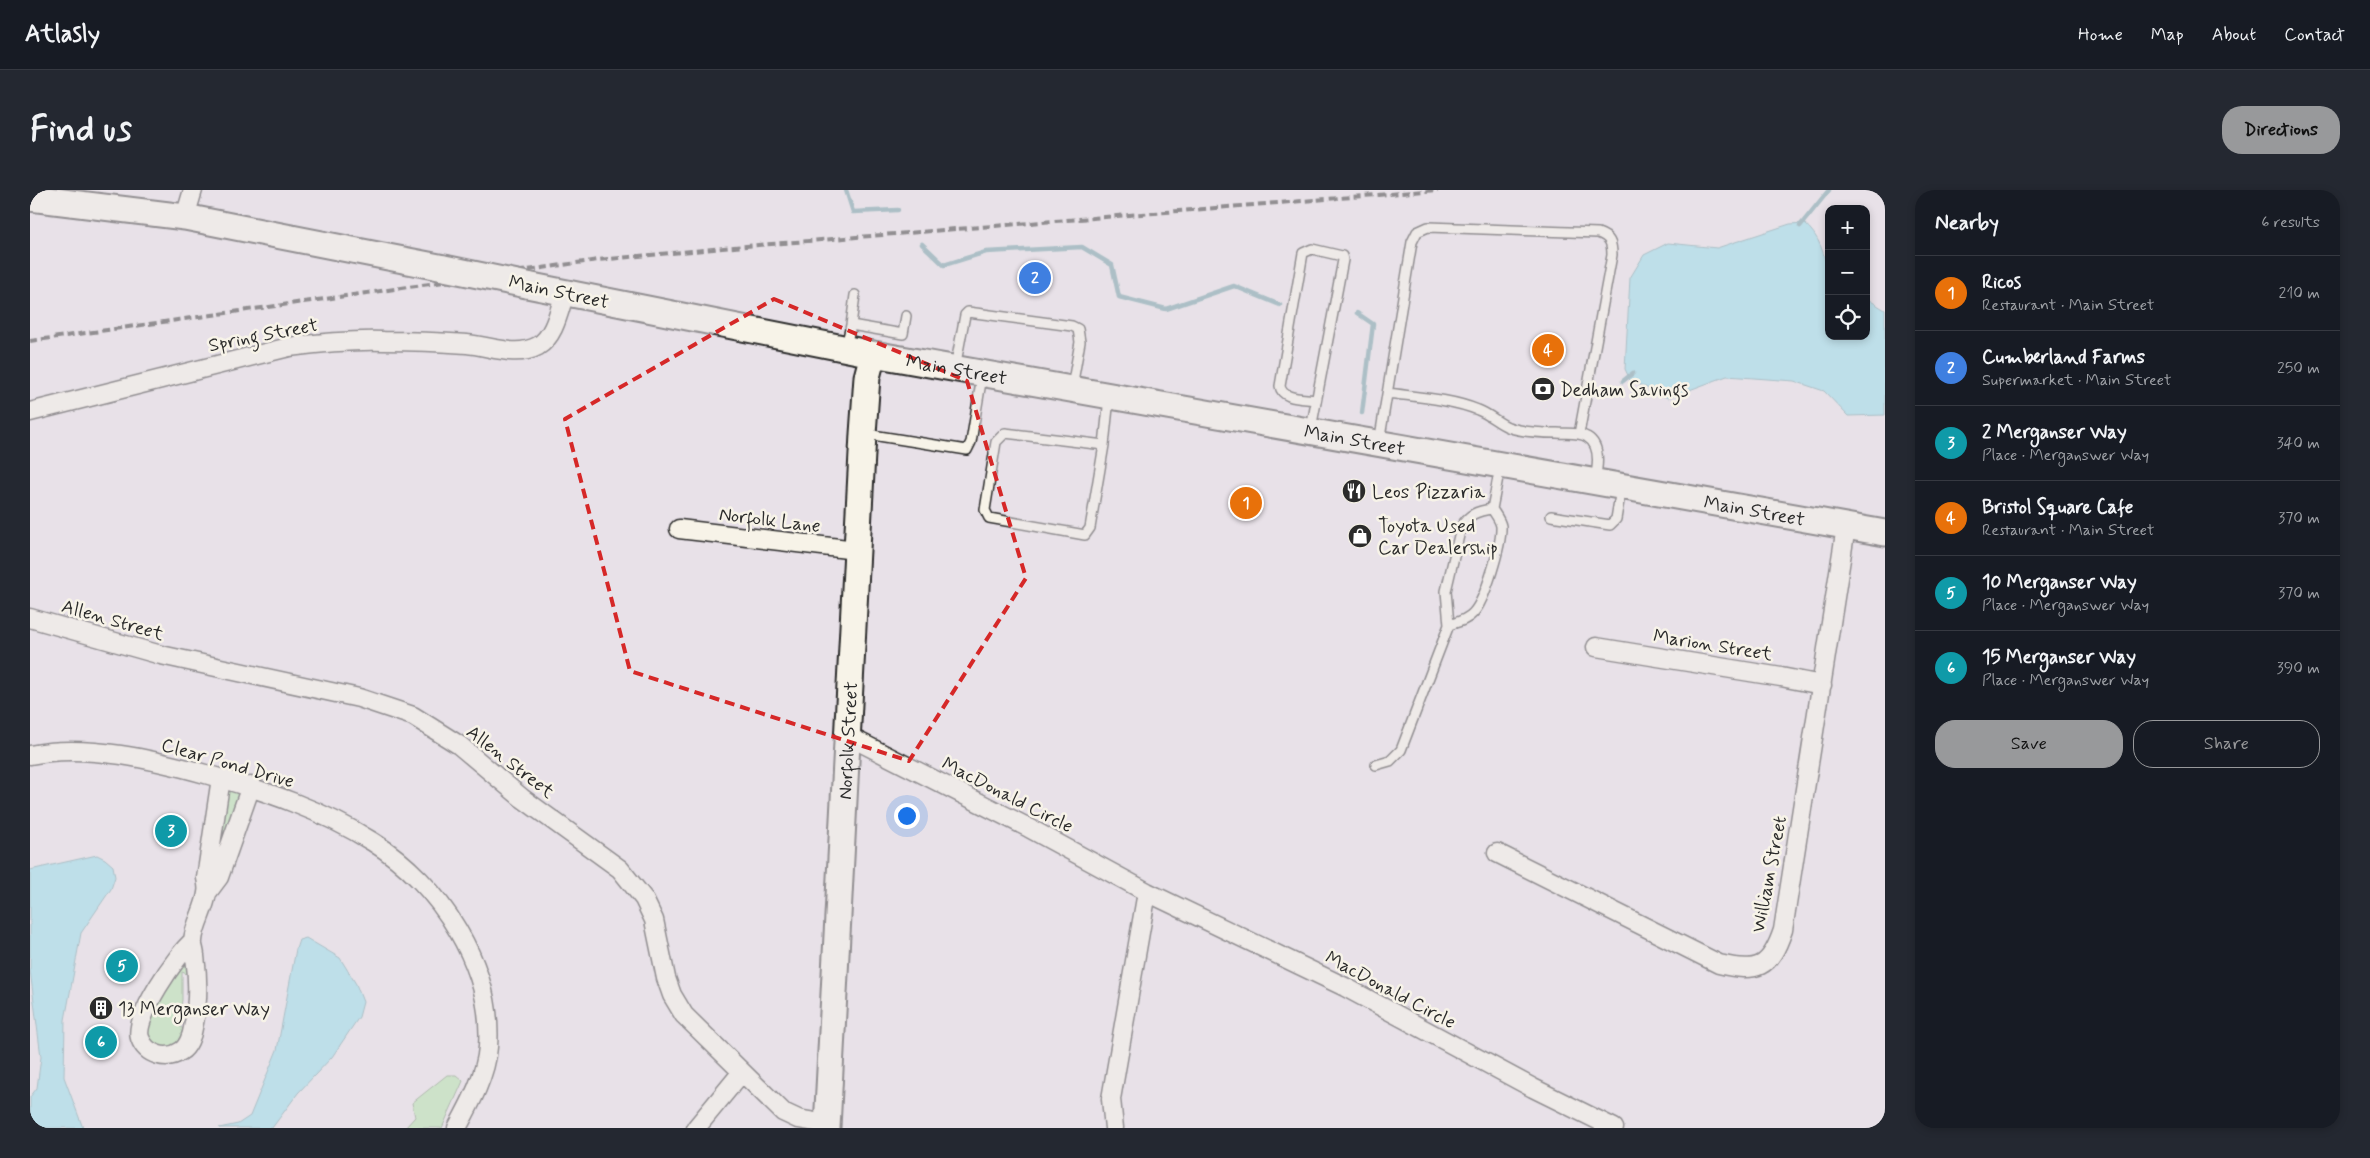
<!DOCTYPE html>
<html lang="en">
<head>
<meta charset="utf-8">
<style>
  body { margin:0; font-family:Mynerve,sans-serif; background:#242831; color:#f1f3f6 }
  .controls { position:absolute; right:15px; top:15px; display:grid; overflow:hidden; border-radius:10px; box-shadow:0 2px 8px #0003 }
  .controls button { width:45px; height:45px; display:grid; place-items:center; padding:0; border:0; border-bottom:1px solid #363941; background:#171b24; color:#f1f3f6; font:25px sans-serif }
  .you { position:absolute; left:876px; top:625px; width:18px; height:18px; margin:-12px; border:4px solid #fff; border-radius:50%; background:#1a73e8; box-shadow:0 0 0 8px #1a73e833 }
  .badge { display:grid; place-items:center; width:32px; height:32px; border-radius:50%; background:#98999b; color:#fff; font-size:16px; font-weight:700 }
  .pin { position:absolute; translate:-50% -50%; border:2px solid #fff; box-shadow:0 1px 5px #0006 }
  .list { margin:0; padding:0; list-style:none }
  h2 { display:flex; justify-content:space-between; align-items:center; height:65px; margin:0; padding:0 20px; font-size:21px }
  h2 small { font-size:16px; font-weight:400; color:#9ea1a6 }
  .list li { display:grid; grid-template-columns:32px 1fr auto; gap:15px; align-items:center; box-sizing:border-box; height:75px; padding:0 20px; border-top:1px solid #363941 }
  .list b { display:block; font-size:19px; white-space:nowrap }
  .list p { margin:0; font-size:16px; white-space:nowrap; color:#9ea1a6 }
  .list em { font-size:16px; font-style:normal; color:#9ea1a6 }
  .actions { display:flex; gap:10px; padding:15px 20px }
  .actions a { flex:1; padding:11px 0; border:1px solid #98999b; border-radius:20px; text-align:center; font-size:18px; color:#98999b }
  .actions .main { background:#98999b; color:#111 }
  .icon { flex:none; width:28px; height:28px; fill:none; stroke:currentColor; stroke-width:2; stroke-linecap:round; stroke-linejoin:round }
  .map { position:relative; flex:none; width:1855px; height:938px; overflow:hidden; border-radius:20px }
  header { display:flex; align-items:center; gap:30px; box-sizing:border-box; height:70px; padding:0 25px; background:#171b24; border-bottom:1px solid #363941 }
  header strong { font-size:24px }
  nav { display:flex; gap:28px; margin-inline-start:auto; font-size:18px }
  .intro { display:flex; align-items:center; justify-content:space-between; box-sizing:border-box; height:120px; padding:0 30px }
  h1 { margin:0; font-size:35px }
  .button { padding:12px 22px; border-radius:20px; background:#98999b; color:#111; font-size:18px; font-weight:700 }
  main { display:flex; gap:30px; padding:0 30px }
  aside { flex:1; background:#171b24; border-radius:20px; box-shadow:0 2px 8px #0003 }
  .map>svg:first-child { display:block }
  .green { fill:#aee3a5; stroke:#6c8768 }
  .water { fill:#8cdbeb; stroke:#65959e }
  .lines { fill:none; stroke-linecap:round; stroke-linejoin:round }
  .stream { stroke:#65959e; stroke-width:4.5 }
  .lane-casing { stroke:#2b2b2b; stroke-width:12 }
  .street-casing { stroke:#2b2b2b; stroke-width:21 }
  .secondary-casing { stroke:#2b2b2b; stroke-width:29 }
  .lane { stroke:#f7f3e8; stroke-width:9 }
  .street { stroke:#f7f3e8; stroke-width:18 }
  .secondary { stroke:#f7f3e8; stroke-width:25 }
  .rail { stroke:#2b2b2b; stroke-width:4; stroke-dasharray:8 4; stroke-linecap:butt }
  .secondary-bridge-casing { stroke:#2b2b2b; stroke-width:29; stroke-linecap:butt }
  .secondary-bridge { stroke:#f7f3e8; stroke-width:25 }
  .marked { fill:none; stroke:#d62828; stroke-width:4; stroke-dasharray:10 6; stroke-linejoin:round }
  .labels { text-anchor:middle; stroke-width:5; stroke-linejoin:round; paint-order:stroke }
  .street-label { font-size:19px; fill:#2b2b2b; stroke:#f7f3e8 }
  .poi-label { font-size:19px; fill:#2b2b2b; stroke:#f7f3e8; text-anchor:start }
</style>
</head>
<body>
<header>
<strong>Atlasly</strong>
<nav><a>Home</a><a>Map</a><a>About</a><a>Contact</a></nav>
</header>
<div class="intro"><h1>Find us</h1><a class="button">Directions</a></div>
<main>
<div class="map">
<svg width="1855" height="938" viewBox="0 0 1855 938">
  <rect width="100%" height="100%" fill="#e8e1e8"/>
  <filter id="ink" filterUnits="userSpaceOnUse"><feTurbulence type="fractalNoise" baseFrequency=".02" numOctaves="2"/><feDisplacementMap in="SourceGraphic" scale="10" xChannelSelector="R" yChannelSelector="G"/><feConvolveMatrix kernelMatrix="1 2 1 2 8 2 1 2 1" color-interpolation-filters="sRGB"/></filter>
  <g filter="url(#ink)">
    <path class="green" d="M200,600l9,5 -24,76 10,-78z
      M158,762l4,24 -10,-4v28l-4,25 9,7 -3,9 -19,9 -18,-10v-20z
      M417,885h9l7,6 -21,47h-37l10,-11 -3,-14z"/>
    <path class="water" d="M1774,33c30,24 25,78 25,113h37v-38l19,12v105l-37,1 -24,-25 -30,-10 -67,-5 -59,22 -38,-18 -5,-11 5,-91 14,-23 24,-12 49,5 73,-24z
      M67,665l8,4 8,7 2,11 -4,12 -30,44 -16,87 -1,57 19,51h-53v-31l7,-9 4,-31 -11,-87v-100z
      M276,748l34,20 16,26 7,18 -4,15 -27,40 -34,36 -26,35h-53l19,-4 12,-8 27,-66 19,-101 3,-9z"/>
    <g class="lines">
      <path class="stream" d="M816,0l7,22 45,-2
        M1770,36l29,-36
        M892,54l22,21 42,-13 96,-5 30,18 7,32 47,12 68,-23 46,19
        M1327,123l16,11 -11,89
        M1593,191l10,-8"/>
      <g class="lane-casing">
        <path id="lane" d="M821,135l4,-30
          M816,156l5,-21 52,9 3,-18
          M925,178l10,-53 3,-3 104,14 6,3 2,13 -8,45
          M1358,203c29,4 63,6 90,17 11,4 20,13 30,17 14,5 35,6 49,6 10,1 22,-1 30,4 14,8 11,29 8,42
          M1281,239l32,-169 -1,-4 -30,-7 -9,4 -23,133c2,14 24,12 35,14
          M836,244l101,16 4,-8 11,-66
          M1349,253l33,-201 5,-10 11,-5 170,6c12,4 14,10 14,22l-33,179
          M1074,255l-14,83 -5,7 -96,-17 -4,-8 11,-68 9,-9 99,12 5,-47
          M1521,326l59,9 6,-6 5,-30
          M1419,435c9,-3 18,-5 24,-12 12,-12 29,-70 28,-87 -1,-6 -6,-12 -9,-17l8,-42
          M1346,575l14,-4 11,-11 48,-125 -3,-34 15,-64c8,-13 16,-16 31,-18"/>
      </g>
      <g class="street-casing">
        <path id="street" d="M155,27l8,-27
          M0,222l259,-65c31,-4 63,-7 95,-6 27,0 56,1 83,3 23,2 49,14 71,2 17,-10 21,-36 27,-53
          M649,339l177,21
          M0,428l131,37 198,43 54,18 46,29 63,53 98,71 24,30 10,21 12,58 6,17 12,20 99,97 15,7 29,5
          M1566,457l185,30 41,8
          M818,546l181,92 118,64 198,95 188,101 81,40
          M0,565c55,-12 126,5 179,20 57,16 113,35 164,67 66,41 121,125 115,205 -2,28 -18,57 -31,81
          M1467,663l222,111c38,9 51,5 64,-34l63,-403
          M177,703l12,-16 32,-91
          M163,751c-16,13 -60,77 -53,97 6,17 27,23 41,13 7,-4 11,-16 12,-23 5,-22 5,-50 2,-72 0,-5 -3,-11 -2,-15 1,-16 12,-32 14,-48 1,-4 0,-10 -1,-15l15,-100
          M666,938l46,-56
          M1084,938l-3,-29 36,-207"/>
      </g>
      <g class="secondary-casing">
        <g id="secondary">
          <path d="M0,8l155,19 259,51"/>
          <path id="s1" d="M497,95l346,69 1012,179"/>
          <path id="s2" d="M797,938l36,-694 4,-57 6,-23"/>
        </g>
      </g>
      <use href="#lane" class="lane"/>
      <use href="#street" class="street"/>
      <use href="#secondary" class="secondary"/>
      <path class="rail" d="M0,151l568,-81 136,-13 704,-57"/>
      <g class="secondary-bridge-casing">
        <path id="secondary-bridge" d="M414,78l83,17"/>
      </g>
      <use href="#secondary-bridge" class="secondary-bridge"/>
    </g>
  </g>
  <path d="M0 0H1855V938H0ZM744,109l193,82 59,197 -117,183 -279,-90 -65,-252z" fill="#e8e1e8" fill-opacity=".55" fill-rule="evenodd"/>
  <path class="marked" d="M744,109l193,82 59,197 -117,183 -279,-90 -65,-252z"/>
  <defs>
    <g id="bank-disc" transform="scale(1.25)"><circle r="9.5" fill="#2b2b2b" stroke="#f7f3e8"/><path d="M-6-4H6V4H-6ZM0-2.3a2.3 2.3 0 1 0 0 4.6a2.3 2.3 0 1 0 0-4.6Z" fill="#fff"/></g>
    <g id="restaurant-disc" transform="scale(1.25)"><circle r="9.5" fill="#2b2b2b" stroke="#f7f3e8"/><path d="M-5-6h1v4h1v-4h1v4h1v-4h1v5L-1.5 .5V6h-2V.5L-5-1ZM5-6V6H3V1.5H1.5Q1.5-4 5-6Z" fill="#fff"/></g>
    <g id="shop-disc" transform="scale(1.25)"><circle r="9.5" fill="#2b2b2b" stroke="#f7f3e8"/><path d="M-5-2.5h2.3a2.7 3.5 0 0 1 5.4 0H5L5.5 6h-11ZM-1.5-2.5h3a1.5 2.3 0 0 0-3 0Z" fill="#fff"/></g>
    <g id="building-disc" transform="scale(1.25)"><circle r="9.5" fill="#2b2b2b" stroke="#f7f3e8"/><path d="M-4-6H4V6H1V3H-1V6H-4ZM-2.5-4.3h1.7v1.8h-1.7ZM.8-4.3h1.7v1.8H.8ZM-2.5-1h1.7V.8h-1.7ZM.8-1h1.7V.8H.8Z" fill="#fff"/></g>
  </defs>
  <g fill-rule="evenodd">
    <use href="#bank-disc" x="1513" y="199"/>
    <use href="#restaurant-disc" x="1324" y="301"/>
    <use href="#shop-disc" x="1330" y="346"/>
    <use href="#building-disc" x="71" y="818"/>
  </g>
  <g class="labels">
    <g class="street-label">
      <text transform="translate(529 101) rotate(12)" y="7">Main Street</text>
      <text transform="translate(233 144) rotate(-11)" y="7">Spring Street</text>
      <text dy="7" stroke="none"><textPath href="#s1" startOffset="438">Main Street</textPath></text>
      <text dy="7" stroke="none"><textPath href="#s1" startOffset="842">Main Street</textPath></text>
      <text dy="7" stroke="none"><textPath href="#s1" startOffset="1248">Main Street</textPath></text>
      <text transform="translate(740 329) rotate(7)" y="7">Norfolk Lane</text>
      <text transform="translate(83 429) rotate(16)" y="7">Allen Street</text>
      <text transform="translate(1683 454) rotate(9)" y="7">Marion Street</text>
      <text dy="7" stroke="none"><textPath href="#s2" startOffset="388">Norfolk Street</textPath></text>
      <text transform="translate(481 571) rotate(38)" y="7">Allen Street</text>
      <text transform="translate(198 572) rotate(16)" y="7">Clear Pond Drive</text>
      <text transform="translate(978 604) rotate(27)" y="7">MacDonald Circle</text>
      <text transform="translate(1738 684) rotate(-79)" y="7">William Street</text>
      <text transform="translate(1361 799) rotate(28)" y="7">MacDonald Circle</text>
    </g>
    <g class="poi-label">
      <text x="1530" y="206">Dedham Savings</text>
      <text x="1342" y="308">Leos Pizzaria</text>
      <text x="1348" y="342">Toyota Used<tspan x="1348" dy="22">Car Dealership</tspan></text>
      <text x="88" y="825">13 Merganser Way</text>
    </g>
  </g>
</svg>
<div class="controls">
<button>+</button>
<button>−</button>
<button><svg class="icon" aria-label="locate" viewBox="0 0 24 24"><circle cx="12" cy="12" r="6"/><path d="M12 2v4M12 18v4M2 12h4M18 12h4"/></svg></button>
</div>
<div class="you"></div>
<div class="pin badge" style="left:1216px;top:313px;background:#e8710a">1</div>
<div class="pin badge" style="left:1005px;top:88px;background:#3f7fe0">2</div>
<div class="pin badge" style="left:141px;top:641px;background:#0f9aa8">3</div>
<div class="pin badge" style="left:1518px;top:160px;background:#e8710a">4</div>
<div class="pin badge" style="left:92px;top:776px;background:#0f9aa8">5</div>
<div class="pin badge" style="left:71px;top:852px;background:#0f9aa8">6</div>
</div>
<aside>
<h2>Nearby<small>6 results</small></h2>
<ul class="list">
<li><span class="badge" style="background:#e8710a">1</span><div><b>Ricos</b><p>Restaurant · Main Street</p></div><em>210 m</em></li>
<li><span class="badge" style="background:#3f7fe0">2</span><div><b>Cumberland Farms</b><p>Supermarket · Main Street</p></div><em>250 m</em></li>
<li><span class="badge" style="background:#0f9aa8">3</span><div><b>2 Merganser Way</b><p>Place · Merganswer Way</p></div><em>340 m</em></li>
<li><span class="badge" style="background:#e8710a">4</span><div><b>Bristol Square Cafe</b><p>Restaurant · Main Street</p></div><em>370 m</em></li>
<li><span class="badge" style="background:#0f9aa8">5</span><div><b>10 Merganser Way</b><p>Place · Merganswer Way</p></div><em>370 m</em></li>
<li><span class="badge" style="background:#0f9aa8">6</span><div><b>15 Merganser Way</b><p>Place · Merganswer Way</p></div><em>390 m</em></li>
</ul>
<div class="actions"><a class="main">Save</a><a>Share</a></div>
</aside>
</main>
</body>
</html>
